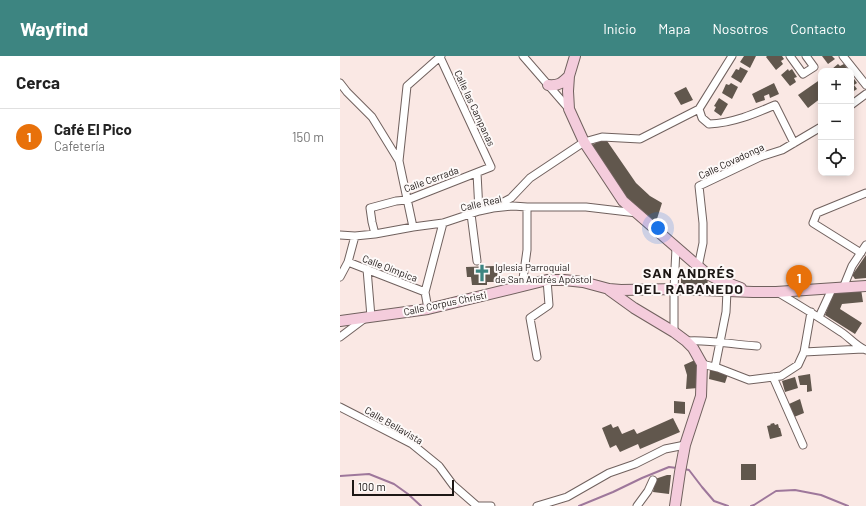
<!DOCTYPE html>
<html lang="es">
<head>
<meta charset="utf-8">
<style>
  body { margin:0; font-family:Barlow,sans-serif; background:#f6f6f6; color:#222 }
  .controls { position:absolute; right:12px; top:12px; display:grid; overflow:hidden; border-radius:8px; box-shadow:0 2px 10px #0003 }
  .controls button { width:36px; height:36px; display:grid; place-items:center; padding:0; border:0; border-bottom:1px solid #e0e0e0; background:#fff; color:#222; font:20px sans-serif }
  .scale { position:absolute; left:12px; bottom:10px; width:102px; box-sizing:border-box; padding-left:4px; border:2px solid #1d1715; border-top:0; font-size:11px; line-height:14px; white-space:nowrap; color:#1d1715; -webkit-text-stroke:3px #fdf9f8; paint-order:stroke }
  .you { position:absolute; left:318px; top:172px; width:14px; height:14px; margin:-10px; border:3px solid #fff; border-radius:50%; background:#1a73e8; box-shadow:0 0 0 6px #1a73e833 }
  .badge { display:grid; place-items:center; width:26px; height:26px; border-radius:50%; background:#3d8581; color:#fff; font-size:13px; font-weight:700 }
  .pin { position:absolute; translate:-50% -33px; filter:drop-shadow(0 1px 2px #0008) }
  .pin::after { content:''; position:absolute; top:21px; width:14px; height:12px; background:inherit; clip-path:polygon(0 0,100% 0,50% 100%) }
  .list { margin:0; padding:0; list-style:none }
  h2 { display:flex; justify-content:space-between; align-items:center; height:52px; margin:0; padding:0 16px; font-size:17px }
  h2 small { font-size:13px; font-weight:400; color:#767676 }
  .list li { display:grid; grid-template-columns:26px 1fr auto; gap:12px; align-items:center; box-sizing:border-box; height:56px; padding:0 16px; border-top:1px solid #e0e0e0 }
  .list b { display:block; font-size:15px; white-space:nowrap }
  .list p { margin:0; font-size:13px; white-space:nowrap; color:#767676 }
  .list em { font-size:13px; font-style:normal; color:#767676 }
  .icon { flex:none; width:22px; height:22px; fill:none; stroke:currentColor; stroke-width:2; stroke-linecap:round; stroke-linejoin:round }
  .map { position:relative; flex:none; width:526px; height:450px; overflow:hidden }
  header { display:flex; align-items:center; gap:24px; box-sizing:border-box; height:56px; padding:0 20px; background:#3d8581; color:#fff }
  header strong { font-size:19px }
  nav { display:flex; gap:22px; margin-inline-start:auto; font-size:14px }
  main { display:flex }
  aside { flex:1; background:#fff }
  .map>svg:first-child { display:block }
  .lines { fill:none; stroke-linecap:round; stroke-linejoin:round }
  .stream { stroke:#9e779b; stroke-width:2 }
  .building { fill:#61574d }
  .street-casing { stroke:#70615e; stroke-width:9 }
  .secondary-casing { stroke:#70615e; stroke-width:12 }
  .street { stroke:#fff; stroke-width:7 }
  .secondary { stroke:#f4ccdc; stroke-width:10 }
  .labels { text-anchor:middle; stroke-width:4; stroke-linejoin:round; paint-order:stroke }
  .street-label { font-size:10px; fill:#1d1715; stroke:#fdf9f8 }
  .poi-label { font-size:10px; fill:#1d1715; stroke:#fdf9f8; text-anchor:start }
  .district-label { font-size:14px; font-weight:bold; letter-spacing:1px; fill:#1d1715; stroke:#fdf9f8 }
</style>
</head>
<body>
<header>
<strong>Wayfind</strong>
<nav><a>Inicio</a><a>Mapa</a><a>Nosotros</a><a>Contacto</a></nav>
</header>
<main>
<aside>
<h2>Cerca<small></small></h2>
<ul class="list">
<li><span class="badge" style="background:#e8710a">1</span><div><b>Café El Pico</b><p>Cafetería</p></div><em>150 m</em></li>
</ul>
</aside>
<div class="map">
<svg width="526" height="450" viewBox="0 0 526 450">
  <rect width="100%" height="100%" fill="#fae8e4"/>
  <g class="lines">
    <path class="stream" d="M344,413l5,1 13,17 12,14 14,5
      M0,420l29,-2 25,10 14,10 13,12
      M239,450l34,-14 29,-14 27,-11 8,1
      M411,450l3,-1 22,-14 19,-1 26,5 27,11"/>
  </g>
  <path class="building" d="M404,0h12l-6,12 -10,-6z
    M427,0h15l2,3 -3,2 2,3 -7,6 -10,-13z
    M482,0h10l3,3 -7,5z
    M498,8l2,2 4,-2 5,7h-15l-2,-2z
    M400,11l8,4 -7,12 -10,-6 5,-8 3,1z
    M448,13l1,2 3,-2 5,8 -3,1 2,4 -6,4 -9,-11z
    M512,20l5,7 -3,2 3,4 -6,4v-16z
    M481,23v19l-13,10 -10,-13z
    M391,27l7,4 -6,12 -10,-6 4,-9 3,1z
    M434,27l5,11 -9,4 -1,-4 -5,2 1,4 -9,3 -4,-9z
    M346,31l7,13 -12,5 -7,-12z
    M379,42l9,6 -7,12 -7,-5 2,-4 -2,-1z
    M265,82l20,29 11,16 14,13 12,7 -6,19 -29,-24 -12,-16 -7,-12 -16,-25z
    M526,199v23l-11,1 -2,-3v-2z
    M154,210v3h4l1,9h-4v4h-8v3h-15l-1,-8h-4l-1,-10z
    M341,216l15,1 12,6 -1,7 -26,-1z
    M521,233l2,13 -21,2 -2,5 22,14 -7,11 -30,-19 9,-23z
    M355,304l2,7 1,21 -12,1 1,-14 -3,-10z
    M370,314l18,4 -3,9 -16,-4z
    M470,318l2,17 -5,1v-7h-7l-2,-9z
    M455,321l3,11 -13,4 -3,-11z
    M460,343l4,14 -10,4 -5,-13z
    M334,345l11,1v12l-11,-1z
    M333,362l7,14 -40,17 -2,-5 -18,8 -4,-7 -6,3 -8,-20 9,-4 2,4 5,-2 4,8 12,-5 3,5z
    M434,367l1,2 3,-1 1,4h1l2,8 -12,3 -3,-13 4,-1 -1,-1z
    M401,408h15v16h-15z
    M327,419h4l-2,19 -16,-2 2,-13z"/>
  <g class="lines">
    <g class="street-casing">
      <path id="street" d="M183,0l46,53
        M450,0l13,18 11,-7 -8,-11
        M503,0l23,29
        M0,27l7,9 25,25 27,44 14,66
        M511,49l15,-11
        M359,53l3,9 7,6c24,-1 45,-10 66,-19l19,38
        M359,53l33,-53
        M59,105l8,-75 34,-30
        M137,117l2,38
        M154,151l17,-9 19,-20 54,-36 18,-5 38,2 59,-30
        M131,158l6,47
        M35,178l-3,-12 -2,-14 26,-7 11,-1 84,-33 -51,-110
        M0,179l15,1 20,-2 38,-7 30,-4 36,-12 14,-3 20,-2 14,1h59l51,6
        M521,197l-48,-30 4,-10 49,-20
        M8,206l77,30
        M358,211l5,-24v-20l-4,-37 61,-29 22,-7 39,-23
        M27,213l4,48
        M0,221l8,-15 7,-26
        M182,230l5,-36v-43
        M503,232l9,-22 14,-21
        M437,236c22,13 43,26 64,40 8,5 16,15 25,18
        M88,253l-3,-17 18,-69
        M479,261l13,-28
        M334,276v-43l2,-41
        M0,281l24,-18
        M346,285c24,-2 47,4 71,5
        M464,296l59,-3
        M197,301l-7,-39 19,-13 -2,-25
        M362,308l16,4 31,12 32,-4 17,-11 6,-13 7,-40
        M375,311l11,-55 1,-21
        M433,321l30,68
        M0,351l72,37 27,22 14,19 24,21h14
        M197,450l30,-9 42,-24 26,-9 30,-15 20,-4
        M297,450l11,-15 5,-11"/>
    </g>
    <g class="secondary-casing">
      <path id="secondary" d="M235,0l-6,20 -1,15 1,18 15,33 39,59 84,73 10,5 24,9
        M208,29c11,1 14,-2 21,-9
        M269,234l25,18 40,24 12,9 7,7 9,16 -1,32 -16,49 -5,27 -5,34
        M0,265l88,-12 119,-29h17l19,2 26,7 12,1 57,-1 75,3h23l90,-6"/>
    </g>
    <use href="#street" class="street"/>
    <use href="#secondary" class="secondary"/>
  </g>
  <defs>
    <g id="church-bare" transform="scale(1.38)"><path d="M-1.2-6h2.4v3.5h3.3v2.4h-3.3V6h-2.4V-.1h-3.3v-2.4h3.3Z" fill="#3d8581" stroke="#fdf9f8" stroke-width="2.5" paint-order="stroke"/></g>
  </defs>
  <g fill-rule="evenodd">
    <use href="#church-bare" x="142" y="217"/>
  </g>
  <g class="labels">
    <g class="street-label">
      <text transform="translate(135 52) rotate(65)" y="4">Calle las Campanas</text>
      <text transform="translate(391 105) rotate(-25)" y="4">Calle Covadonga</text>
      <text transform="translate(91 123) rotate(-20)" y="4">Calle Cerrada</text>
      <text transform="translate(141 147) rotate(-13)" y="4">Calle Real</text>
      <text transform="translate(50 212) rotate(21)" y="4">Calle Oímpica</text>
      <text transform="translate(105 247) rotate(-12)" y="4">Calle Corpus Christi</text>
      <text transform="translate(54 369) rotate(30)" y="4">Calle Bellavista</text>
    </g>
    <g class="poi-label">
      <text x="155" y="215">Iglesia Parroquial<tspan x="155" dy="12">de San Andrés Apóstol</tspan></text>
    </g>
    <g class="district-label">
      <text x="349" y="222">SAN ANDRÉS<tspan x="349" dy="16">DEL RABANEDO</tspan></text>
    </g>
  </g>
</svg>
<div class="controls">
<button>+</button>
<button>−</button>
<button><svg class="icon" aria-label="locate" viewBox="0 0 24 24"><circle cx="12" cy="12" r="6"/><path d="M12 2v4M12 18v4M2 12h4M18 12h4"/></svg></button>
</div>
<div class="scale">100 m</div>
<div class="you"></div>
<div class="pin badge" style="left:459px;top:242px;background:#e8710a">1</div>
</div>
</main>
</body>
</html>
